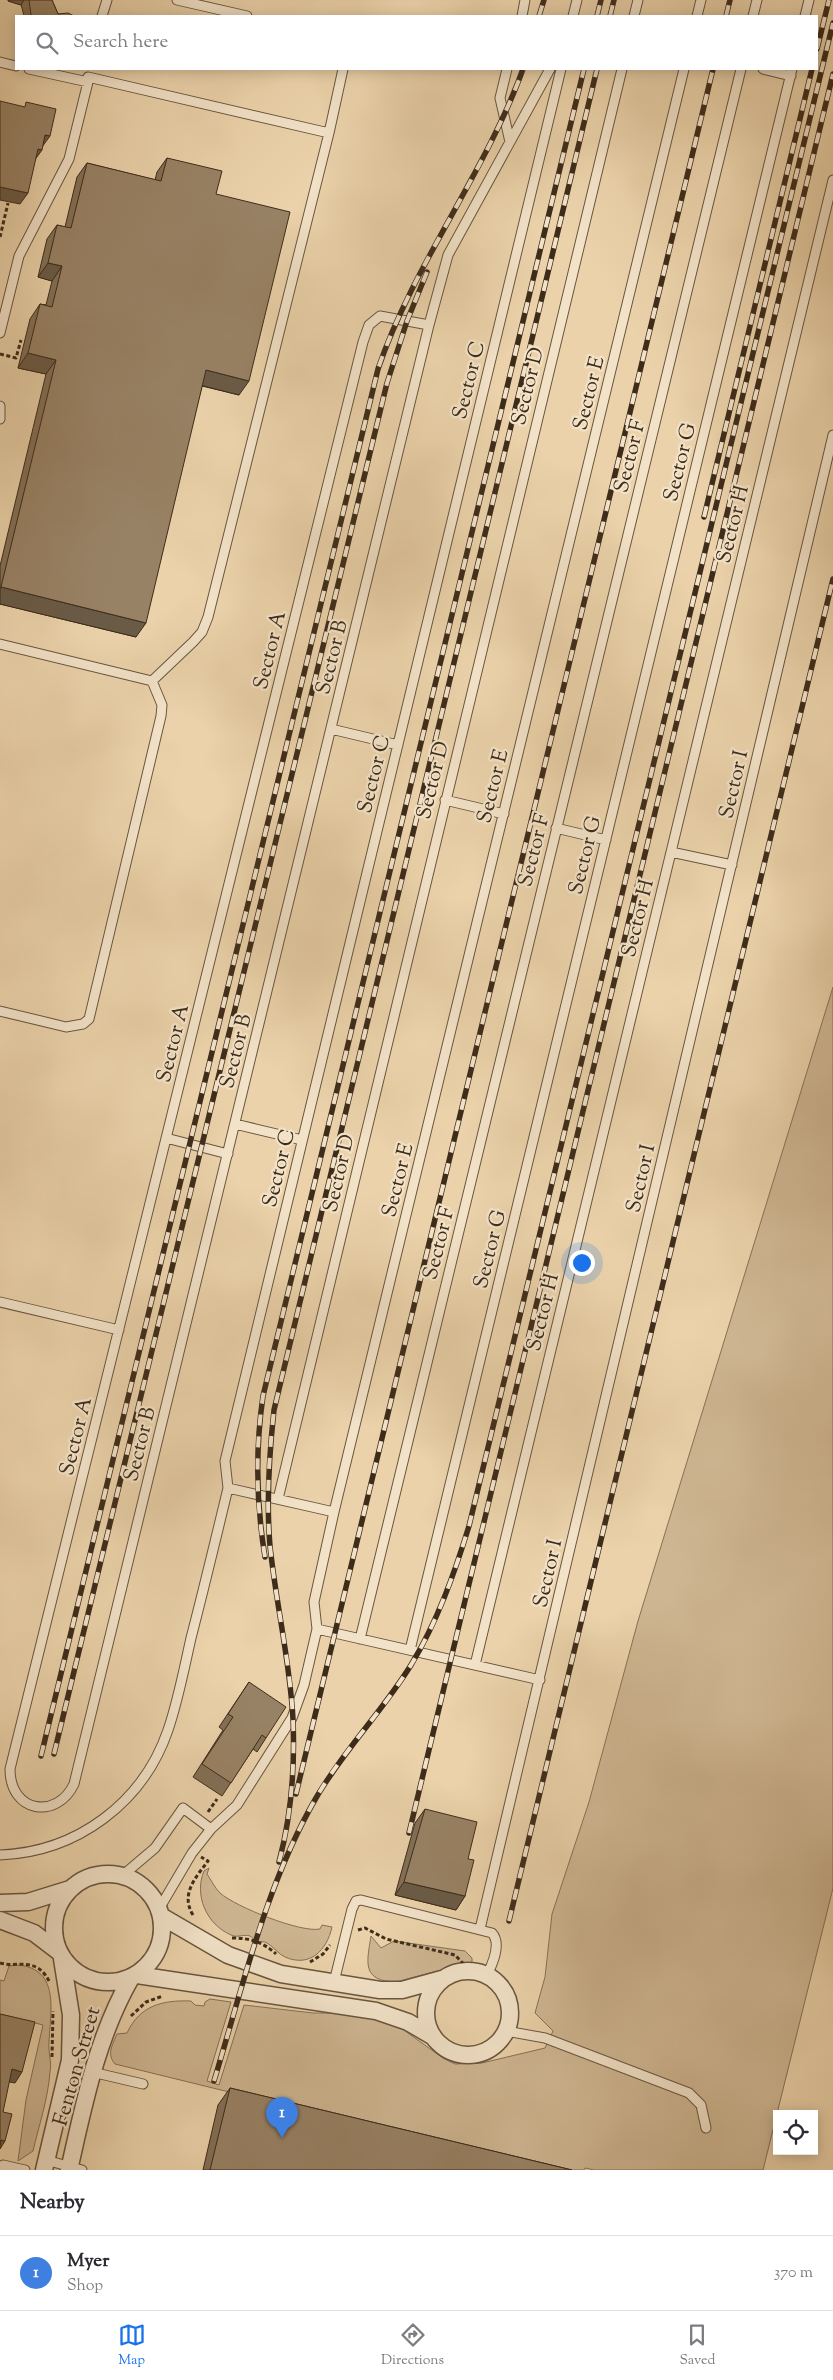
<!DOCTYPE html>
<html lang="en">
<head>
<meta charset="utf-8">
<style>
  body { margin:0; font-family:"Sorts Mill Goudy",serif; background:#f2f2f3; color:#2b2b33 }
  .controls { position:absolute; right:15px; bottom:15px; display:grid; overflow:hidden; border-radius:0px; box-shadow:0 2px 12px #0003 }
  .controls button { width:45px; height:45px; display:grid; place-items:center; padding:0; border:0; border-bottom:1px solid #e1e1e2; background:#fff; color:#2b2b33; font:25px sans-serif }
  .you { position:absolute; left:581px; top:1262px; width:18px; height:18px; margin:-12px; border:4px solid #fff; border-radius:50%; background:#1a73e8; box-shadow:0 0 0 8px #1a73e833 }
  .badge { display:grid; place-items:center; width:32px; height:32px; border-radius:50%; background:#1a73e8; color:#fff; font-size:16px; font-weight:700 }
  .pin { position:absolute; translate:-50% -41px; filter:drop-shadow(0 1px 2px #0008) }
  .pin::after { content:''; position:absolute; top:26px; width:18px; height:15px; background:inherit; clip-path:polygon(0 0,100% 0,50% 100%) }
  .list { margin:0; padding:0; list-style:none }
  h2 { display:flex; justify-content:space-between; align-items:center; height:65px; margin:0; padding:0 20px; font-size:21px }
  h2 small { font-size:16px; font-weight:400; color:#7c7c81 }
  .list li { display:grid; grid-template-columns:32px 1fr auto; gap:15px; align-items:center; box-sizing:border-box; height:75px; padding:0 20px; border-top:1px solid #e1e1e2 }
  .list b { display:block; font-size:19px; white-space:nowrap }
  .list p { margin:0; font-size:16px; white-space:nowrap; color:#7c7c81 }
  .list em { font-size:16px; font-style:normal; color:#7c7c81 }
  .icon { flex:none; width:28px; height:28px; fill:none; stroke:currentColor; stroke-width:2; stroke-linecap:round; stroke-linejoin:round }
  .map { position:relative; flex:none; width:833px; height:2170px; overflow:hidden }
  .search { position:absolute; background:#fff; box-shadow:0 2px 12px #0003; left:15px; right:15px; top:15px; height:55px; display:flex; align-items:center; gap:12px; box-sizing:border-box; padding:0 18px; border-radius:0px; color:#7c7c81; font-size:19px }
  .sheet { height:140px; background:#fff }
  nav { display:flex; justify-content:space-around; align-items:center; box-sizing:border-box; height:70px; border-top:1px solid #e1e1e2; background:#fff; font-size:14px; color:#7c7c81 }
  nav a { display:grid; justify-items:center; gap:2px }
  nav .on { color:#1a73e8 }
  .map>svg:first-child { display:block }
  .green { fill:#ceb692; stroke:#867156 }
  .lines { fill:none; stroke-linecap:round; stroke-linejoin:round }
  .lane-casing { stroke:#69563f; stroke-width:11 }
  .street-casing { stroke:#69563f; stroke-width:19 }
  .path { stroke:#3e2c1b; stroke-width:3; stroke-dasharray:4 2.5; stroke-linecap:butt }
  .lane { stroke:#f2e2c8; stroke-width:9 }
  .street { stroke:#f2e2c8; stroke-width:16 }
  .rail-casing { stroke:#3e2c1b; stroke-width:5.5 }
  .rail { stroke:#f2e2c8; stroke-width:4; stroke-dasharray:11; stroke-linecap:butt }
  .wall { fill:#837057; stroke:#3e2c1b }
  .shaded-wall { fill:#6a5b47; stroke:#3e2c1b }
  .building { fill:#988265; stroke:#3e2c1b }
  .labels { text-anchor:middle; stroke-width:4.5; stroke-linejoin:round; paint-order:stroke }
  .street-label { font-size:21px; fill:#3e2c1b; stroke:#f2e2c8 }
</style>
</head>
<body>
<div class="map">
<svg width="833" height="2170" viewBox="0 0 833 2170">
  <rect width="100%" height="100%" fill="#ebd2aa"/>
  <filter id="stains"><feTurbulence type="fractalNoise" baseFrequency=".004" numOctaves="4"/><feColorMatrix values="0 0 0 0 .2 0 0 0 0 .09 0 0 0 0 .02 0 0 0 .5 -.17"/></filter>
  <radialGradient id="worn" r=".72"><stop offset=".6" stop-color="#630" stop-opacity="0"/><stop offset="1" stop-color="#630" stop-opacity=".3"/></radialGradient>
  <path class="green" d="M833,987v901l-70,282h-169l-9,-2 -1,2h-37l-432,-106c-9,-10 -2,-20 2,-30l10,-1c13,-28 36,-33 64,-32l4,4 9,1 1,-4 5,-3 21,3 -24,79 12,4 25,-80 69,8h36l34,8 18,7 42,30 12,6 27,-1 63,-15 8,-17 -18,-18 10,-36 7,-63 37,-112 49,-181z
    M209,1868l-2,6c4,6 8,14 13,19 16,14 81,40 100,36l2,-4 10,2c-5,23 -22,41 -47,30 -7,-3 -11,-10 -18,-14 -3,-2 -7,-1 -11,-2 -2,-1 -4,-4 -6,-5 -6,-2 -13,2 -19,-1 -25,-11 -37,-40 -27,-64z
    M371,1936l10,12 13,-7 71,10 7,7v4l-76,20c-35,-1 -29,-20 -25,-46z
    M18,1965c43,4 32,48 31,77 -1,10 3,20 1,30 -2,27 -11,53 -17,79l-15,10 8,-61 17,-75 -43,-11v-34l4,1 5,-15z"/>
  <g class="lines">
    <g class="lane-casing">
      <path id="lane" d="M177,0l70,16
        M102,16l5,-16
        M522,16l3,-16
        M573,16l4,-16
        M634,16l4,-16
        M697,16l4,-16
        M753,16l4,-16
        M805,16l4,-16
        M0,62l16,4
        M507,69l-7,29 10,44
        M763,69l28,7
        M88,77l241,56 14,-64
        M429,325l-355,1459c-17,36 -64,29 -64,-15l353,-1427 6,-17 11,-9 49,9 19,-70 102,-186
        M0,333l19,-77 50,-97 19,-77 -59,-13
        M0,406v13
        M0,644l152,37 41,-39 9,-10 6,-15 121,-484
        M331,729l67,16
        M445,800l59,14
        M556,828l50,12
        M671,852l61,13
        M0,1011l66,16 17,-3 6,-5 72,-303 1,-11 -10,-24
        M235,1124l67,16
        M166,1138l62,16
        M0,1302l119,28
        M278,1499l344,-1430
        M334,1512l350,-1443
        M317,1629l223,51
        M360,1639l381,-1570
        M410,1650l382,-1581
        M475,1665l358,-1485
        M0,1855c77,-3 143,-52 168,-125 10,-29 16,-61 23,-92 13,-50 25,-100 37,-150l-3,-27 336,-1392
        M122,1876l33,-28 28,-40 28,21
        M159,1909l33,-56 19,-24 26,-24 55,-87 12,-33 13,-56 -3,-27 20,-90 -106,-24
        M480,1929l353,-1494
        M334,1982l18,-73 4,-8 5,-1 131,33c10,11 0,32 -5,42
        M506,2031l39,7 144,55 12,12 5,23
        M92,2072l51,12
        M46,2160l36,10
        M2,2170l1,-5 22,5"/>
    </g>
    <g class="street-casing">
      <path id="street" d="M54 1928a54 54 0 1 1 108 0a54 54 0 1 1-108 0Z
        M0,1903l28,-1 42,-13
        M161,1916l67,39 53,19 99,16h22l40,-11
        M0,1920l34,13 25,19
        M426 2013a42 42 0 1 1 84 0a42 42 0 1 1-84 0Z
        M137,1975l239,36 32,11 24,14
        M44,2170l26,-110 1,-45 -9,-56
        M69,2170c15,-66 28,-133 62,-192"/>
    </g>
    <path class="path" d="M0,237l8,-34
      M0,354l16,4 5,-18
      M208,1812l9,-13
      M193,1915c-13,-21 3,-38 15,-54l-7,-4
      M358,1930l7,-2 21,11 69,16 15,16
      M232,1938c18,0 31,4 44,16
      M310,1962l13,-8 7,-9
      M0,1963c18,5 36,-7 49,18
      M131,2016l15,-14 17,-6
      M52,2057l1,-46"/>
    <use href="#lane" class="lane"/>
    <use href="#street" class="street"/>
    <g class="rail-casing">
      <path id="rail" d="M539,16l5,-16
        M597,16l4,-16
        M610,16l4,-16
        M726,16l4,-16
        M817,49l12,-49
        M704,517l108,-448
        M265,1557c-9,-55 -10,-106 -2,-161l321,-1327
        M54,1754l333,-1371 20,-62 20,-49
        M41,1756l337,-1387c36,-106 107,-195 145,-300
        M296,1794l417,-1725
        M409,1833l424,-1759
        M279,1862c12,-45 16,-95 14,-143 -3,-58 -17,-115 -23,-173 -4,-46 -1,-90 4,-136l323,-1341
        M509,1921l324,-1342
        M214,2081c29,-95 52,-197 102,-283 27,-47 66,-86 95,-133 26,-43 43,-90 58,-139l364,-1503"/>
    </g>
    <use href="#rail" class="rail"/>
  </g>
  <path class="wall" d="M8,0h44l6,14 16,2h-50l-3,-12v1l-13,-4z
    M167,158l49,36 23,201 -37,-9 -66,251 -136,-33v-38l46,-192 -28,-6 12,-49 10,-15 6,1 6,-24 -14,-4 9,-38 10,-14 8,2 12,-50 10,-14 68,17 2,-8z
    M249,1682l17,56 -9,14 -4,-3 -31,47 -29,-19 30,-47 -4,-3z
    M425,1809l43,50 -3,37 -9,14 -61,-15 20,-72z
    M230,2088l342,82h-369l15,-65z"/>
  <path class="shaded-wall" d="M9,0h15l-3,5 -13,-4z
    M45,135l5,1 -8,11z
    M38,149l4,1 -8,11z
    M0,187l28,6 -8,11 -20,-4z
    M48,263l14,3 -10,15 -14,-4z
    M28,353l28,7 -10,14 -28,-6z
    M206,370l43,11 -10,14 -43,-11z
    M1,587l145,36 -10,14 -136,-33v-15z
    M404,1882l61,14 -9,14 -61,-15z
    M12,2069l10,3 -7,11 -11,-2z
    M1,2140l4,1 -5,8v-7z"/>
  <path class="building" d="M29,0h23l6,14 10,-1 6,3h-40l-3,-1z
    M0,101l25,6 1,-5 30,7 -6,27 -5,-1 -3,15 -4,-1 -10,44 -28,-6z
    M167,158l55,13 -6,23 74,18 -41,169 -43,-11 -60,253 -145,-36 55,-227 -28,-7 12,-49 12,3 10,-41 -14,-3 9,-38 14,3 16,-65 74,18z
    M249,1682l37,25 -20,31 -4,-3 -31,48 -29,-19 31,-47 -5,-3z
    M425,1809l52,13 -9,37 6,1 -9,36 -61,-14z
    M0,2014l35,8 -13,50 -10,-3 -9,43 9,2 -7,27 -4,-1 -1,5z
    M230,2088l342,82h-362z"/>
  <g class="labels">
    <g class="street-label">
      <text transform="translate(468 380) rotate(-76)" y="7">Sector C</text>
      <text transform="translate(527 386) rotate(-76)" y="7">Sector D</text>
      <text transform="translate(588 393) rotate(-76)" y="7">Sector E</text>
      <text transform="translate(629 456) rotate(-76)" y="7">Sector F</text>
      <text transform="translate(679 462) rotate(-76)" y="7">Sector G</text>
      <text transform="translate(732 524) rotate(-76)" y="7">Sector H</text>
      <text transform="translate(269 650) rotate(-76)" y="7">Sector A</text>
      <text transform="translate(331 657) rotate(-76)" y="7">Sector B</text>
      <text transform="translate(373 774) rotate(-76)" y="7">Sector C</text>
      <text transform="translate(432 780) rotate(-76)" y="7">Sector D</text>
      <text transform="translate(733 784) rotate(-77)" y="7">Sector I</text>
      <text transform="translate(492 786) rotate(-76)" y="7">Sector E</text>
      <text transform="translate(533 850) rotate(-76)" y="7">Sector F</text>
      <text transform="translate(584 855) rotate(-76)" y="7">Sector G</text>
      <text transform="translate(637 918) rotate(-76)" y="7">Sector H</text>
      <text transform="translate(172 1043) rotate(-76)" y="7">Sector A</text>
      <text transform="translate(235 1051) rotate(-76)" y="7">Sector B</text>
      <text transform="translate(278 1168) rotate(-76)" y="7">Sector C</text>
      <text transform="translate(338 1173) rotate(-77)" y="7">Sector D</text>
      <text transform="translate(640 1178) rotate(-77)" y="7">Sector I</text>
      <text transform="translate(397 1180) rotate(-76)" y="7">Sector E</text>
      <text transform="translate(438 1243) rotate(-76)" y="7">Sector F</text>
      <text transform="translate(489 1249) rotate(-76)" y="7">Sector G</text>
      <text transform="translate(542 1312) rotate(-76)" y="7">Sector H</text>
      <text transform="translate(75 1436) rotate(-76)" y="7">Sector A</text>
      <text transform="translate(139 1444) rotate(-76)" y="7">Sector B</text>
      <text transform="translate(547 1573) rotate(-77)" y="7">Sector I</text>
      <text transform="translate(76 2066) rotate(-74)" y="7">Fenton Street</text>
    </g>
  </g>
  <rect width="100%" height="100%" filter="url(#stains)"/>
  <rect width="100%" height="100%" fill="url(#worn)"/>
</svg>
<div class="controls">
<button><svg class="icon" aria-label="locate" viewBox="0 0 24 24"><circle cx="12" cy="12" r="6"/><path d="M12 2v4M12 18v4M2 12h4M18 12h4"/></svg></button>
</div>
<div class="you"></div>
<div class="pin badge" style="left:282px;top:2138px;background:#3f7fe0">1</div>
<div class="search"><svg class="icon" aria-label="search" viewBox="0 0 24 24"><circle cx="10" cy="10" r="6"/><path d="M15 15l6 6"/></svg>Search here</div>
</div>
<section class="sheet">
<h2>Nearby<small></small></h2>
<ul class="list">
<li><span class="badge" style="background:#3f7fe0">1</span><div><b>Myer</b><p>Shop</p></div><em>370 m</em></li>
</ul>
</section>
<nav>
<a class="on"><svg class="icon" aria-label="map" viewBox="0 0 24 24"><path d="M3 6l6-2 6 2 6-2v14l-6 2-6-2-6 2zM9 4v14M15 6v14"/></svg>Map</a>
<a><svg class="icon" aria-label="directions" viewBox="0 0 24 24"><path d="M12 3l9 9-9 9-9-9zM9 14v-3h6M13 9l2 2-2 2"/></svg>Directions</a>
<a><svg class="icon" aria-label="saved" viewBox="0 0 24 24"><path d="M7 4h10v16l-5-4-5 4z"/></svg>Saved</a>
</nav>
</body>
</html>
